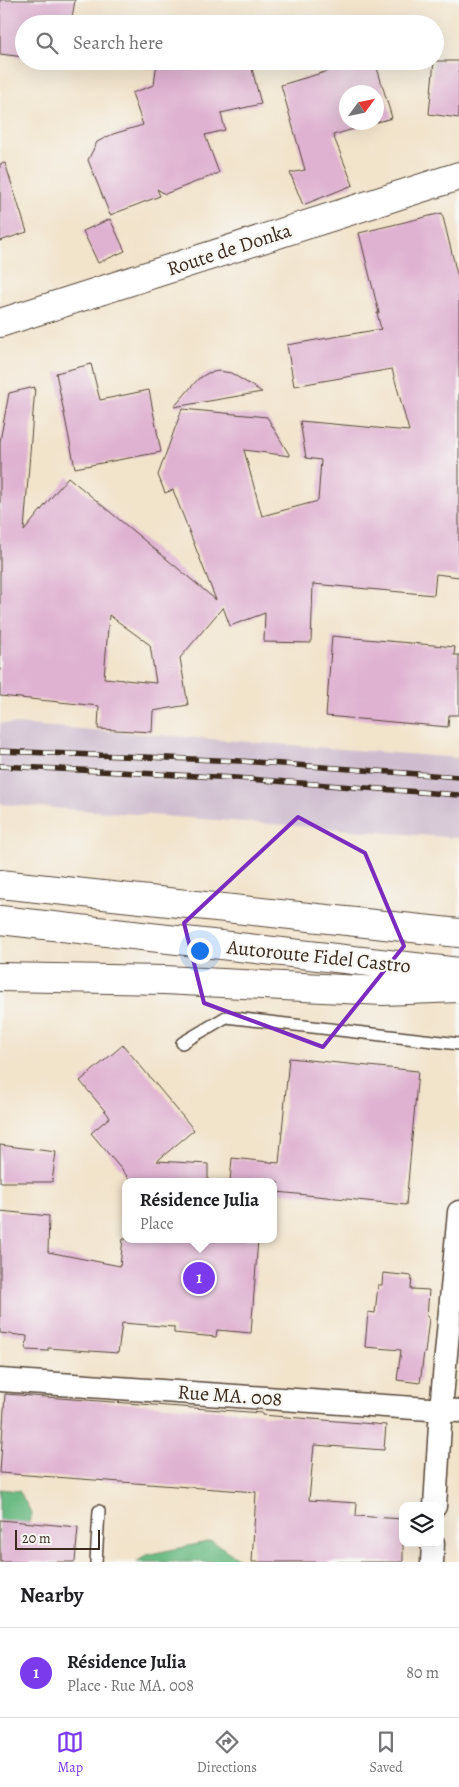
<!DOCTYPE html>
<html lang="en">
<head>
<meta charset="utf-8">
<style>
  body { margin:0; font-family:Alegreya,serif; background:#f6f6f6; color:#202124 }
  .controls { position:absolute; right:15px; bottom:15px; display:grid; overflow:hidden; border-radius:10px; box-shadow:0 5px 20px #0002 }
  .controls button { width:45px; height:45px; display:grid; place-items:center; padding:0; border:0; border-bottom:1px solid #e0e0e0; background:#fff; color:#202124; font:25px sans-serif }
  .compass { position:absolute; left:339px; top:85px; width:45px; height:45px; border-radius:50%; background:#fff; box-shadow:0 5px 20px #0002; rotate:57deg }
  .scale { position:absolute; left:15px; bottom:12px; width:85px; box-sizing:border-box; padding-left:5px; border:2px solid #3b2a1e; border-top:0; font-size:14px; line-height:18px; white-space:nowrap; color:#3b2a1e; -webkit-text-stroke:4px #f6f6f2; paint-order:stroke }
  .you { position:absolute; left:199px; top:950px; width:18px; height:18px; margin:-12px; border:4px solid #fff; border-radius:50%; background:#1a73e8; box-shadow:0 0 0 8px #1a73e833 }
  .badge { display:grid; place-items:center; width:32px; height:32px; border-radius:50%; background:#7c3aed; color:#fff; font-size:16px; font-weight:700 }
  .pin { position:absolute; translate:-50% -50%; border:2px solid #fff; box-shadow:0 1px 5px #0006 }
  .popup { position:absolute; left:122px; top:1178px; width:155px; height:65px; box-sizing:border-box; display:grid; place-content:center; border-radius:10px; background:#fff; filter:drop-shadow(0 1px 4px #0005); font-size:16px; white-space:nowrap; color:#757577 }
  .popup b { font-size:19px; color:#202124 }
  .popup::after { content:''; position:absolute; left:50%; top:100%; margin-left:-10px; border:10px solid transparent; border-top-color:#fff }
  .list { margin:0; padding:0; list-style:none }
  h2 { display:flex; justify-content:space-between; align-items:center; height:65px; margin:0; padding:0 20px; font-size:21px }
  h2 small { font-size:16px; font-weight:400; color:#757577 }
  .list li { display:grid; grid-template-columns:32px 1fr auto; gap:15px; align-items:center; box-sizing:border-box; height:90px; padding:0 20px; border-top:1px solid #e0e0e0 }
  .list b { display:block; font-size:19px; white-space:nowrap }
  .list p { margin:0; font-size:16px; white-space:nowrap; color:#757577 }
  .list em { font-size:16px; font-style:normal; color:#757577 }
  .icon { flex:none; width:28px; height:28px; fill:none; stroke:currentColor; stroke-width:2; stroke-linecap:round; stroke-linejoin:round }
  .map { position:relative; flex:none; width:459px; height:1562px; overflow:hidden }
  .search { position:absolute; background:#fff; box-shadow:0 5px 20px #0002; left:15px; right:15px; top:15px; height:55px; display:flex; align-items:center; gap:12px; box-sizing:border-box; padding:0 18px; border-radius:28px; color:#757577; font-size:19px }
  .sheet { height:155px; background:#fff }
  nav { display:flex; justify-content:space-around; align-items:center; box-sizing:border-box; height:70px; border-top:1px solid #e0e0e0; background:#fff; font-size:14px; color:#757577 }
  nav a { display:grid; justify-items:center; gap:2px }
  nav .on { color:#7c3aed }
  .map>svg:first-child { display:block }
  .industrial { fill:#cfbdcf }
  .forest { fill:#6dbb84; stroke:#547251 }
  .building { fill:#dfb2d1; fill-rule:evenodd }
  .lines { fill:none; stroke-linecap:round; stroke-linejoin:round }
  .service-casing { stroke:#564638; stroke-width:14 }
  .minor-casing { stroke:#564638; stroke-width:25 }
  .primary-casing { stroke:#564638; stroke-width:30 }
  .trunk-casing { stroke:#564638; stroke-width:30 }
  .service { stroke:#fff; stroke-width:11 }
  .minor { stroke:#fff; stroke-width:22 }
  .primary { stroke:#fff; stroke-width:28 }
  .trunk { stroke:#fff; stroke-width:28 }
  .rail-casing { stroke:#3b2a1e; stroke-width:5.5 }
  .rail { stroke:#f6f6f2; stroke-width:4; stroke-dasharray:11; stroke-linecap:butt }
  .marked { fill:none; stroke:#7b2cbf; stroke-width:4; stroke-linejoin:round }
  .labels { text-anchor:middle; stroke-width:4.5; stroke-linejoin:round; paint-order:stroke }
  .street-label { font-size:20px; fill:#3b2a1e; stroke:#f6f6f2 }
</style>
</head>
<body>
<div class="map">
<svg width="459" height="1562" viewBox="0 0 459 1562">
  <rect width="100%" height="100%" fill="#f6f6f2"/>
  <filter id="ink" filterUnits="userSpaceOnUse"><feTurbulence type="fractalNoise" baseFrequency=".02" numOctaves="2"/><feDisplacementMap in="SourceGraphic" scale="10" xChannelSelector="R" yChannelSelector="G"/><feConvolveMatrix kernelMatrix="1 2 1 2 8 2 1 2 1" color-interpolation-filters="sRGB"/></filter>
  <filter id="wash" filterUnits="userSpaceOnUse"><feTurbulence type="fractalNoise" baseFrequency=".0096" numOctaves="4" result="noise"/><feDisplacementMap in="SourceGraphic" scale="20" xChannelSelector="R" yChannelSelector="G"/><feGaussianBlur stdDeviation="1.12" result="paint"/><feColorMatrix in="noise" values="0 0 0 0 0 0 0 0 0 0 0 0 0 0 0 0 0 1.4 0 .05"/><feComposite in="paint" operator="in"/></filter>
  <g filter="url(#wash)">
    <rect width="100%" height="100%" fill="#f2e3cb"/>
    <path class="industrial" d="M0,723l459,35v80l-459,-34z"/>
    <path class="forest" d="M0,1489l19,2 13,23 -17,44 -15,4z
      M212,1541l32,21h-107l9,-7z"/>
    <g id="blocks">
      <path class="building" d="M0,0h75l-4,24h-47v33l-24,-3z
        M157,61h93l11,43 -40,9 4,17 -20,5 14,38 -54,21 -8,-5 3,7 -50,19 -22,-55 9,-18 16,-8 30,-9 -11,-32 22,-8z
        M362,61h13l17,57 -59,17 20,50 -50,20 -13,-32 15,-3 -24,-85zM346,92h30v30h-30z
        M434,61h25v57l-30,-4z
        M5,163l22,69 -27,9v-77z
        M442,213l17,69v295l-23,-3 -2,21 -121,-11 -2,59 -47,-1 1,-29 -35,13 -7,-19 -43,51 8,47 -35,6 -1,21 -54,-3 1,-23 -99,-10v-255l9,-48 26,-6 -11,144 44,-54 148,123 -43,-110 -8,3 -7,-18 24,-66 85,8 23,39 -46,-6 18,66 56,-15 3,-41 -15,-2 -6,-37 109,10 -17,-62 -98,17 -7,-41 94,-16 -4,-16h2l-20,-80zM109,615l41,30 6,38 -52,-5z
        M110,219l15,32 -27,12 -15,-32z
        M91,364l9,36 49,-10 12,62 -86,16 -19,-95z
        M219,371l12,2 31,19 -88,15 24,-28 10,-6z
        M332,636l123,11 -1,8h5v60h-10l-1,12 -122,-11z
        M123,1045l71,85 -37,31 51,3v18h-76l-41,-49 19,-16 -30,-36z
        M289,1058l129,13 -12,134 -129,-13 1,-10h-48l2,-24 47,5z
        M0,1145l56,7 -4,30h-52z
        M0,1211l49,5 -1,36 72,14 3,-27h135l-7,94 -34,-3 -1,7 -42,-4v-6l-52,-4 -4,30 -70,-5v3l-22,-1 1,-14 -27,-3z
        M383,1273l29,3 -1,13 18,1 -2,27 2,1 -4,35 -1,-1 -4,31 -23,-3 4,-30 -36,-3 3,-35 7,1 3,-28h4z
        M5,1394l257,19v2l124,10 -2,25 -70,-5 -5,55 48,3 -1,13 47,3v43h-151l4,-70 -256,-19z
        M0,1520l78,7 -3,35h-75z"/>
    </g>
  </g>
  <g filter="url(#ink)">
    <use href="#blocks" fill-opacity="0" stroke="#564638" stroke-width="1"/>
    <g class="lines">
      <g class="service-casing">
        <path id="service" d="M182,1043l44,-26 233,27
          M96,1562l3,-51"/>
      </g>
      <g class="minor-casing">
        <path id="minor" d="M0,1380l459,31
          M435,1506l6,-97 18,-197
          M432,1562l1,-19"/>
      </g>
      <g class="primary-casing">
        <path id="primary" d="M0,323l459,-147"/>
      </g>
      <g class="trunk-casing">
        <path id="trunk" d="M0,884l459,49
          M0,920l459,52
          M0,977l164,3 219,11 76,-3"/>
      </g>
      <use href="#service" class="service"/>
      <use href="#minor" class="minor"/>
      <use href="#primary" class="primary"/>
      <use href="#trunk" class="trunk"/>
      <g class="rail-casing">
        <path id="rail" d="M0,751l240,10 219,16
          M0,766l236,12 223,17"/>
      </g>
      <use href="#rail" class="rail"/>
    </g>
  </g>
  <path class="marked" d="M298,817l67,36 39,93 -81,101 -119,-44 -20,-80z"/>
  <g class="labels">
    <g class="street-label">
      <text transform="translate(229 249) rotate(-18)" y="7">Route de Donka</text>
      <text transform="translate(319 956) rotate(6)" y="7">Autoroute Fidel Castro</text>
      <text transform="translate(230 1395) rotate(4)" y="7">Rue MA. 008</text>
    </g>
  </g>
</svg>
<div class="controls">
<button><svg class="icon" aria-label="layers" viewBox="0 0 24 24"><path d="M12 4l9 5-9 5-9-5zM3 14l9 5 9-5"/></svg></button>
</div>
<svg class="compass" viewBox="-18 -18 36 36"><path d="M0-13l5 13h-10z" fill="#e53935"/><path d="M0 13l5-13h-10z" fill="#757577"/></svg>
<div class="scale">20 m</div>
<div class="you"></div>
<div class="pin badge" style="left:199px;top:1278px">1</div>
<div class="popup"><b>Résidence Julia</b>Place</div>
<div class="search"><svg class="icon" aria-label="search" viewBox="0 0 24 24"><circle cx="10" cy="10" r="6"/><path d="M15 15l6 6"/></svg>Search here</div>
</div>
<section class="sheet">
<h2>Nearby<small></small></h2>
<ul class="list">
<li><span class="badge">1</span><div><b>Résidence Julia</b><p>Place · Rue MA. 008</p></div><em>80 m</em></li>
</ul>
</section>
<nav>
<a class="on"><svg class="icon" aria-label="map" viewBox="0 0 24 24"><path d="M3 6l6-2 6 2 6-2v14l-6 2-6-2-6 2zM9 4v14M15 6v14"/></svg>Map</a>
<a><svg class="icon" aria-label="directions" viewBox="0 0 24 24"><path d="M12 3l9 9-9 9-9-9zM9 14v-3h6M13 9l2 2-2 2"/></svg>Directions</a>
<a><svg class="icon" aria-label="saved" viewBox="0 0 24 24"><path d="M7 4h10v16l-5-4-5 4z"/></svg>Saved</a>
</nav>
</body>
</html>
